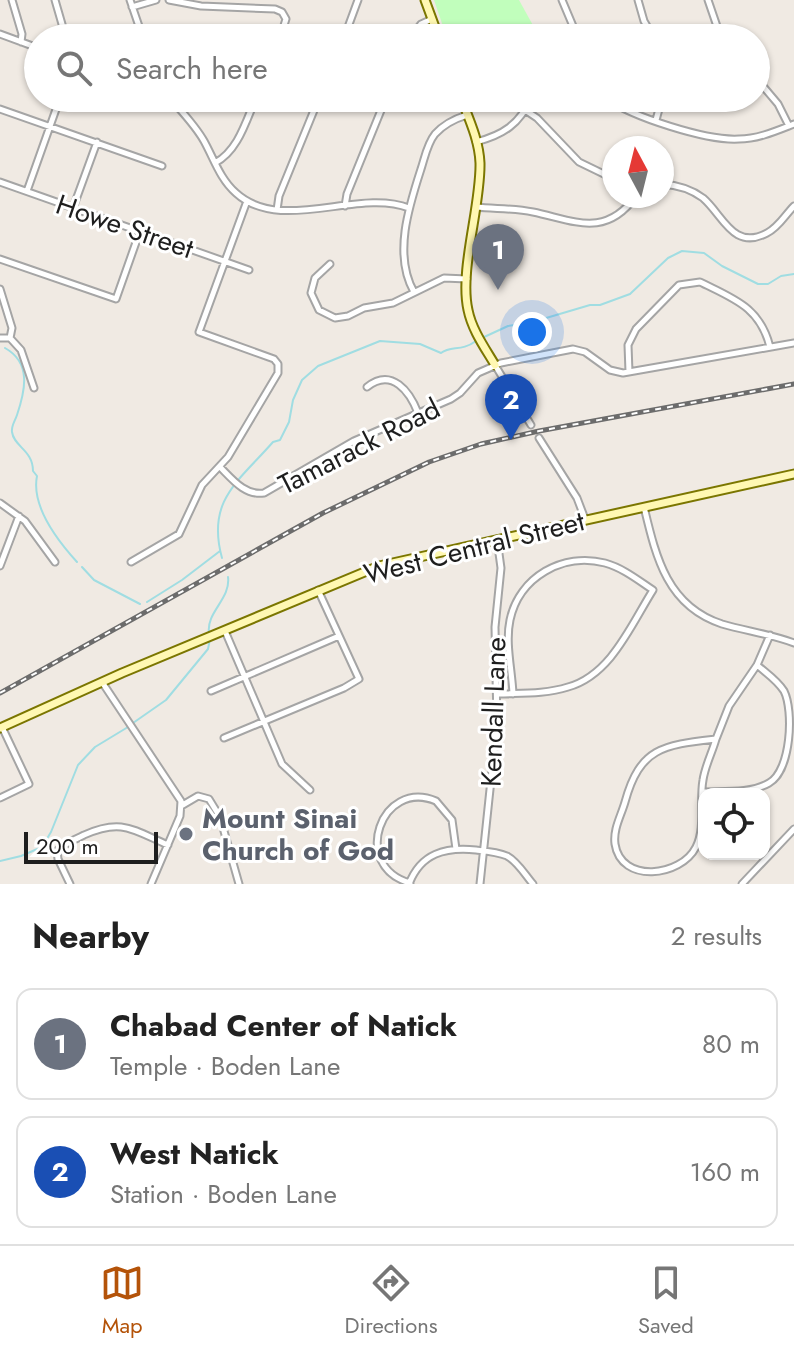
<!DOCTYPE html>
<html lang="en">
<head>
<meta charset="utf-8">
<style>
  body { margin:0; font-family:Jost,sans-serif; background:#f2f2f2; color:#222 }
  .controls { position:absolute; right:24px; bottom:24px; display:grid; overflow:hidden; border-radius:16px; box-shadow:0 2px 6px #0004 }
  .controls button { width:72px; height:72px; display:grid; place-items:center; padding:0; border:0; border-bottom:2px solid #e0e0e0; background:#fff; color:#222; font:40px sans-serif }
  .compass { position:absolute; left:602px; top:136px; width:72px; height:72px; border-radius:50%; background:#fff; box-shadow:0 2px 6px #0004; rotate:353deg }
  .scale { position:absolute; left:24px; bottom:20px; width:134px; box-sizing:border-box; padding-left:8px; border:4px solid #1e1e1e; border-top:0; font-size:22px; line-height:28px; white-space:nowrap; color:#1e1e1e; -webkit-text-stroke:6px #fff; paint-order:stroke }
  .you { position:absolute; left:532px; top:332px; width:28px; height:28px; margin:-20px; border:6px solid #fff; border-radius:50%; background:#1a73e8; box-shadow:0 0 0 12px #1a73e833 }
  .badge { display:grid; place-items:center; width:52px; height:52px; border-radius:50%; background:#b45309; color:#fff; font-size:26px; font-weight:700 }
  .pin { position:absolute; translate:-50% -66px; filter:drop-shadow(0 2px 4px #0008) }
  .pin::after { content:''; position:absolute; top:42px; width:28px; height:24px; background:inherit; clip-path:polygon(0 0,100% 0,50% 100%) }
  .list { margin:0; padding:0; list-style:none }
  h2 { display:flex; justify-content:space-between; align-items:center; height:104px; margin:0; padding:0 32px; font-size:34px }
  h2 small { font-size:26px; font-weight:400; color:#767676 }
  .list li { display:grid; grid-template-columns:52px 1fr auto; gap:24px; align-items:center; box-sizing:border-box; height:112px; margin:0 16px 16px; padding:0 16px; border:2px solid #e0e0e0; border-radius:16px }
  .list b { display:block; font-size:30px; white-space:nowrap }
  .list p { margin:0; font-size:26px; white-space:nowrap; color:#767676 }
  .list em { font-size:26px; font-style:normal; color:#767676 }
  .icon { flex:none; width:44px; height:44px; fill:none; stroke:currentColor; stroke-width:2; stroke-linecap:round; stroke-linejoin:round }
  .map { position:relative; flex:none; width:794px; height:884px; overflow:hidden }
  .search { position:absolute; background:#fff; box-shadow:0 2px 6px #0004; left:24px; right:24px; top:24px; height:88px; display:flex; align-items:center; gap:20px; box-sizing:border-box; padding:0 28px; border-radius:44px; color:#767676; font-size:30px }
  .sheet { height:360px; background:#fff }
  nav { display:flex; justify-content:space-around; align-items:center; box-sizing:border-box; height:112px; border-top:2px solid #e0e0e0; background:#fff; font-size:22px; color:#767676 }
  nav a { display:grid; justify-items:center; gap:4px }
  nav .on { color:#b45309 }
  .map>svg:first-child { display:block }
  .park { fill:#c1febc }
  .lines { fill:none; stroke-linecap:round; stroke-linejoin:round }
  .stream { stroke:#a0dde2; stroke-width:2 }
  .street-casing { stroke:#a5a5a5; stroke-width:9 }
  .secondary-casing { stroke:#7b7600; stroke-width:11 }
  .street { stroke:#fff; stroke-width:5 }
  .secondary { stroke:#fff8b3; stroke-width:7 }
  .rail-casing { stroke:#6c6c6c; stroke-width:5 }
  .rail { stroke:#fff; stroke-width:2; stroke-dasharray:6; stroke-linecap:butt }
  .worship-dot { fill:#6b7280; stroke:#fff; stroke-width:3 }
  .labels { text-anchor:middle; stroke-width:6; stroke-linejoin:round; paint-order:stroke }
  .street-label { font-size:28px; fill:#1e1e1e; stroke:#fff }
  .worship-label { font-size:28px; font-weight:bold; fill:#5b616d; stroke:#fff; text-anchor:start }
</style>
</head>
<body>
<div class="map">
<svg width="794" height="884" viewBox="0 0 794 884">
  <rect width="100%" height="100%" fill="#f0eae3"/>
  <path class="park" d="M434,0h85l21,38h-93z"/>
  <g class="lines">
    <path class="stream" d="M482,338l26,-12 28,-5 54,-16h10l30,-11 38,-36 14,-7 22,2 18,13 36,18h10l13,-8 13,-2
      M5,348c27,15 20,43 12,67 -2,6 -6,11 -5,17 2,15 21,18 21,39l4,5c-6,30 20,64 40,86
      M222,558c-16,-58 17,-77 51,-116l7,-2 9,-18 4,-22 9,-20 16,-14 62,-25 40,3 21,9c10,-8 20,-1 35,-12
      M82,567l12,13 46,24
      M147,602l35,-22 38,-29
      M209,633c-3,-21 22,-34 19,-56
      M133,723l33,-23 42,-51 2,-10
      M0,861l21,-5 21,-9 9,-15 27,-67 17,-18 33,-20"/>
    <g class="street-casing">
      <path id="street" d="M12,0l10,34 -1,8
        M55,0l11,38
        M130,0l13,38
        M169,0l32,6 74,3 7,3 4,7 -6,19
        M562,0l16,38
        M638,0l6,21 10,17
        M708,0l13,38
        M132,7l24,-7
        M0,34l38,14
        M344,38l14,-38
        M410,38l11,-14 11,-5
        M756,78l22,26 11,22
        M170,98c12,14 25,27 34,43 10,18 16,38 32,52 45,41 122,-5 173,15
        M606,98c26,19 101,43 133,41 19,0 37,-8 55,-15
        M0,109l162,57
        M525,110l12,8 42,44 35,17
        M656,120l6,-22
        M476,142c27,-7 44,-18 55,-44
        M215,163c23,-12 31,-42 41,-65
        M0,182l249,88
        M662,184c15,1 29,5 41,14 20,17 30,53 64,35 12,-6 18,-18 27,-27
        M27,191l33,-93
        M345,206l2,-12 39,-96
        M476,207c19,2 38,1 57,5 40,8 72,27 103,-16
        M73,208l24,-66
        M277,210l2,-14 40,-98
        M0,259l116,40 24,-68
        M330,264l-15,14 -4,15 8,17 16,8 13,-2 16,-8 29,-5 51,-25 23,1
        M0,289l12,39 -2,10
        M414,292c-21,-37 -5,-86 7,-123 4,-12 6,-25 14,-35 9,-10 19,-15 32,-19
        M0,338h10l11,12 13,38
        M495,365l36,60
        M629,372l-1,-27 8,-16 43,-44 21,-3c34,17 60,25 70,65
        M367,387c25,-20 43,5 51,26
        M539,438l38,60 8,21
        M220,467c12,12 25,29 44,26l90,-52 97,-42 9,-6 18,-20 23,-10 72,-14 12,3 25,18 13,3 171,-30
        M0,503l25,18 30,41
        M644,507c12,50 23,99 78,117 24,7 48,10 72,19
        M131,562l48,-28 23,-49 26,-28 50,-84v-9l-4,-5 -75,-27 48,-131
        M0,566l19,-50
        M225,631l57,133 28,26
        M102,682l79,119 -1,15 -29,68
        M211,691l128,-55
        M499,694c22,-1 47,0 69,-7 43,-12 63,-62 85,-97 -15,-10 -30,-22 -48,-27 -42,-11 -86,14 -95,57 -5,23 2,50 3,74
        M224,738l120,-50 15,-9 -41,-89
        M716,739c-4,14 -11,27 -13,41 -4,22 3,47 -7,67 -15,30 -75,37 -81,-3 -2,-15 6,-28 10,-42 15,-55 39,-57 91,-63z
        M716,739l13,-33 28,-41 13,-30
        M702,792c21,-1 48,2 67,-9 22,-12 25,-72 15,-92 -7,-11 -18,-18 -27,-26
        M0,798l29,-14 -27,-57
        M181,806l17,-10 11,3 11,18 19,67
        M410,883c-60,-17 -29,-105 26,-82l16,19 4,29
        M70,884l-12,-25 -1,-8c7,-8 18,-11 27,-16 38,-17 49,-5 84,10
        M409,884c12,-31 36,-37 67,-34 10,1 22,2 31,6 11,6 18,19 26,28
        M480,884l17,-161 -2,-96 6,-59 -4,-29
        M742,884l52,-55"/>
    </g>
    <g class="secondary-casing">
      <path id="secondary" d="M425,0l14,38
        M461,98c8,21 18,42 19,65 1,43 -21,107 -12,147 4,20 17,38 27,55
        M0,728l122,-55 257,-107 415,-92"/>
    </g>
    <use href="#street" class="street"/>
    <use href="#secondary" class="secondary"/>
    <g class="rail-casing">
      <path id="rail" d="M0,693l323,-180 106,-51 52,-18 58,-13 255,-47"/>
    </g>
    <use href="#rail" class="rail"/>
  </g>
  <circle class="worship-dot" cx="186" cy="834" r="8"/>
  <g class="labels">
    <g class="street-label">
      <text transform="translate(125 226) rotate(19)" y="10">Howe Street</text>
      <text transform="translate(359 446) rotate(-27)" y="10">Tamarack Road</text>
      <text transform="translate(474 547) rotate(-14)" y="10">West Central Street</text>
      <text transform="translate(493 712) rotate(-88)" y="10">Kendall Lane</text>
    </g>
    <g class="worship-label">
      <text x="202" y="828">Mount Sinai<tspan x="202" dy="32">Church of God</tspan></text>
    </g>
  </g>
</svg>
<div class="controls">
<button><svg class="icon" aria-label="locate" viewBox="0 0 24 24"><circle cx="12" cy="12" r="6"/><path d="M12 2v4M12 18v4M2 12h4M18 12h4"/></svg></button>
</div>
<svg class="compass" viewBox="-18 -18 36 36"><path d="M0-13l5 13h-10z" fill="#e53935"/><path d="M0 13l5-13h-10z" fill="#767676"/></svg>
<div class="scale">200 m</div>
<div class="you"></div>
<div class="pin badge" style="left:498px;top:290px;background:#6b7280">1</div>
<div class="pin badge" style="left:511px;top:440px;background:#1a4fb4">2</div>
<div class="search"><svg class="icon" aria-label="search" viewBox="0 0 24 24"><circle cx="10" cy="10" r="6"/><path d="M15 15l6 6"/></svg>Search here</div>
</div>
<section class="sheet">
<h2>Nearby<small>2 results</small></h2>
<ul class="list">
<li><span class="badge" style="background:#6b7280">1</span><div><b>Chabad Center of Natick</b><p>Temple · Boden Lane</p></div><em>80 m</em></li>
<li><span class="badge" style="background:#1a4fb4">2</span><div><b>West Natick</b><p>Station · Boden Lane</p></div><em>160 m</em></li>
</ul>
</section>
<nav>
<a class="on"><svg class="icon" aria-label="map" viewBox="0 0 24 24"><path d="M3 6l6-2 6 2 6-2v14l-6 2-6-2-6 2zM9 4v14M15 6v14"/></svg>Map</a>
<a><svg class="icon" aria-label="directions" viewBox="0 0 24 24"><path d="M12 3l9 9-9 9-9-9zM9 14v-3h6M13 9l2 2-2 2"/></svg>Directions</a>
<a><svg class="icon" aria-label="saved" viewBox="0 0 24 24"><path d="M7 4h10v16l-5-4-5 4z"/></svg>Saved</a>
</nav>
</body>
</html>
